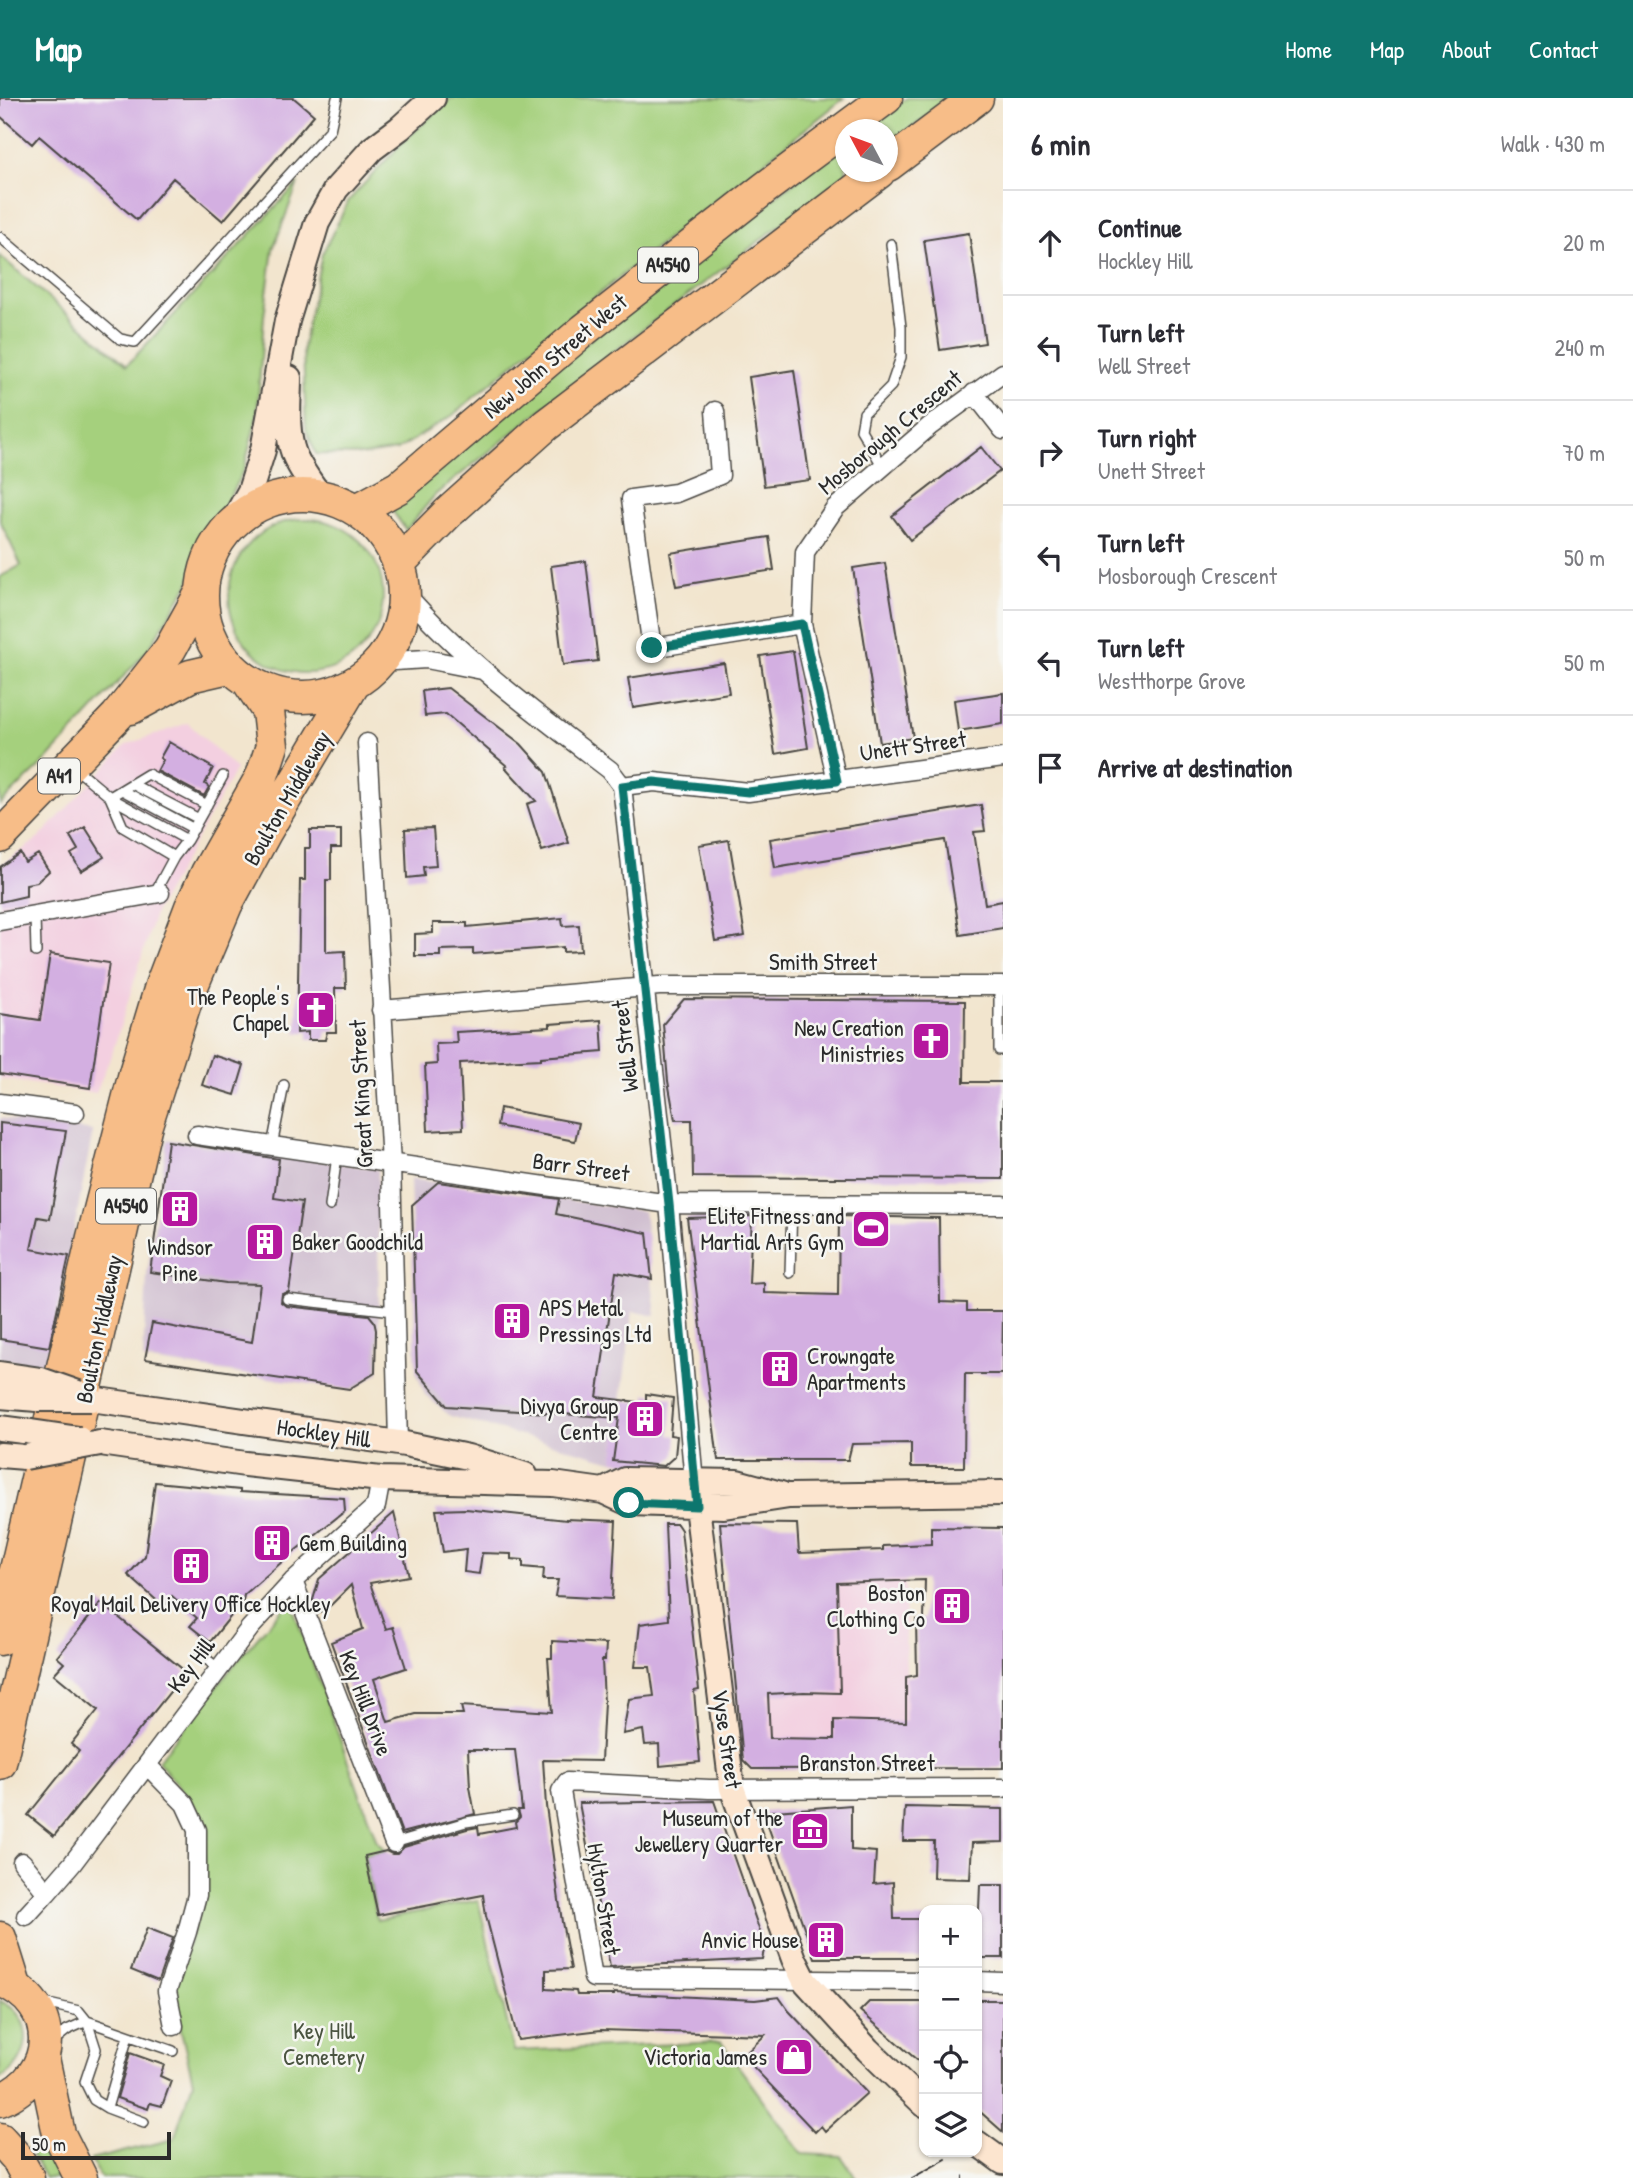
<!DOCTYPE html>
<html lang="en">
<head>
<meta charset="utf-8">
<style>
  body { margin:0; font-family:"Patrick Hand",sans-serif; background:#f2f2f3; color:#2b2b33 }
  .controls { position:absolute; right:21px; bottom:21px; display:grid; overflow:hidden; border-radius:14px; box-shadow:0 2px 5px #0004 }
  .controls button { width:63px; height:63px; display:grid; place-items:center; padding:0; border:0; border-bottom:2px solid #e1e1e2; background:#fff; color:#2b2b33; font:35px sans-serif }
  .compass { position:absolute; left:835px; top:21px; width:63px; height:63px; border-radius:50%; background:#fff; box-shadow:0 2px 5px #0004; rotate:311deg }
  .scale { position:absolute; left:21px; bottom:18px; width:150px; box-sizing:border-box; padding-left:7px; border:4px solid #2b2b2b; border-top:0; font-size:19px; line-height:24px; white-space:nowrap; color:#2b2b2b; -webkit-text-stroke:5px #f6f6f2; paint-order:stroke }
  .stop { position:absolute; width:21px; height:21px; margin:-16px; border:5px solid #0f766e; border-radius:50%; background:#fff }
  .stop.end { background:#0f766e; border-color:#fff; box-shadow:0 2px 7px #0008 }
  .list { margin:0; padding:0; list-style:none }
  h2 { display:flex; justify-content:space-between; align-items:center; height:91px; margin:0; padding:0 28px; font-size:30px }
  h2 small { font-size:23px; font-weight:400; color:#7c7c81 }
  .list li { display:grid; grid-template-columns:46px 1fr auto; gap:21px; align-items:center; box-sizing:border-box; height:105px; padding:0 28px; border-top:2px solid #e1e1e2 }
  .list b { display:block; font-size:26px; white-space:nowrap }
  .list p { margin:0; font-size:23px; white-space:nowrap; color:#7c7c81 }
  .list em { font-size:23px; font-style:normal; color:#7c7c81 }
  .icon { flex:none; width:38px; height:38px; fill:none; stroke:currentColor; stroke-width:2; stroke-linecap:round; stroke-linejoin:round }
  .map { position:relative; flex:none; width:1003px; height:2080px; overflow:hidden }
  header { display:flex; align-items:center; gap:42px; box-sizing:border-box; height:98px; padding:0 35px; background:#0f766e; color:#fff }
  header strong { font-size:33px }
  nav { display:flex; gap:38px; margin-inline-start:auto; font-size:24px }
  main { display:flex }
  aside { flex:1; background:#fff }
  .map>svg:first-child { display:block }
  .built { fill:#f3cfe0 }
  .industrial { fill:#cfbdcf }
  .green { fill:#a5d07d; stroke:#687e54; stroke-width:2 }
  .building { fill:#d3afe1; fill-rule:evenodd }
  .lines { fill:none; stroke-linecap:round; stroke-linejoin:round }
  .lane-casing { stroke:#494743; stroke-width:12 }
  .street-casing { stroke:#494743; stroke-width:21 }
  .secondary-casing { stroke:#494743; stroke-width:28 }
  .highway-casing { stroke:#494743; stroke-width:35 }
  .lane { stroke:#fff; stroke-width:9 }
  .street { stroke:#fff; stroke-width:18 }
  .secondary { stroke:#fce5cf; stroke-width:24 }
  .highway { stroke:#f7bd88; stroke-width:32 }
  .tram { stroke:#2b2b2b; stroke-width:2 }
  .rail { stroke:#2b2b2b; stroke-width:5; stroke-dasharray:10 5; stroke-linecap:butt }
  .secondary-bridge-casing { stroke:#494743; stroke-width:28; stroke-linecap:butt }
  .secondary-bridge { stroke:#fce5cf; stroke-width:24 }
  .route { stroke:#0f766e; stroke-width:9 }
  .labels { text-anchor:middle; stroke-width:5; stroke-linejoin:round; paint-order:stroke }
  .shield { fill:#f6f6f2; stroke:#686867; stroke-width:2 }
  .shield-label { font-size:21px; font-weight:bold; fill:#2b2b2b }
  .street-label { font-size:23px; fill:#2b2b2b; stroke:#f6f6f2 }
  .poi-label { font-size:23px; fill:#2b2b2b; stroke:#f6f6f2; text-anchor:end }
  .park-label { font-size:23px; fill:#4a5440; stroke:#f6f6f2 }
</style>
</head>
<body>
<header>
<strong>Map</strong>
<nav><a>Home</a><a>Map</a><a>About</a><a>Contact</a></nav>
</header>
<main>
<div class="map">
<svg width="1003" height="2080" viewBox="0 0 1003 2080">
  <rect width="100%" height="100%" fill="#f6f6f2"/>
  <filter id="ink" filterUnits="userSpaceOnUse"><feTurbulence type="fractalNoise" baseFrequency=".0143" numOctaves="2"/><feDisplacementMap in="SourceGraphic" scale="14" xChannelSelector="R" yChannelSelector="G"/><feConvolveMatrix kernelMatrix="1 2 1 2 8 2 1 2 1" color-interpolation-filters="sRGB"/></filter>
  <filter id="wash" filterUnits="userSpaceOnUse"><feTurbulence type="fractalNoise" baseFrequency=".00686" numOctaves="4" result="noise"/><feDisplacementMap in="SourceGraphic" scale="28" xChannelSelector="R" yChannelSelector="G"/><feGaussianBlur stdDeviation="1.57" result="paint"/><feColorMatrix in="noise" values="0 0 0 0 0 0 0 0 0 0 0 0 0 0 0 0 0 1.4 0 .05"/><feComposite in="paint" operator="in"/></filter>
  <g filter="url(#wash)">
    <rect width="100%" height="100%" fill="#f2e5ce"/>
    <path class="built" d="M188,625l48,46 -80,141 -43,140 -17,43 -96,-14v-213l39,-28 87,-93z
      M905,1483l2,187 -155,1 -9,-9 -4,-24 31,-2 -2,-40 36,-2 -3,-43 -69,4 -5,-46 72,-4 1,-19z"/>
    <path class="industrial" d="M0,1020l93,13 -45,234 -48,-6z
      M167,1041l211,30 1,204 -26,17 -210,-30 4,-86z
      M410,1081l234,32 12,105 -23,-5 -20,150 -163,-45 -25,-21 -9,-23z"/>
    <path class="green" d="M451,0h393l-293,234 -98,83 -56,35 -32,5 -49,-1 -10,-25 -3,-82 19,-93 27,-54 54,-58z
      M907,0h45l-64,47v-15h-24z
      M845,45l1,29h4l-237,180 -178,143 -29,35 -17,-24 210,-174z
      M298,85l-25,66 -9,67 -7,100 -13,53 -31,59 -25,57 -41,66 -102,111 -45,42v-227l21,-12 -21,-44v-265l127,109z
      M229 498a77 77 0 1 1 154 0a77 77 0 1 1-154 0Z
      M290,1502l87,242 9,9 -21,5 12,64 101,-20 36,151 207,-9 81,112 39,2 15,22h-755l-10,-18 83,-21 19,-57 -21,-91 34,-101 -4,-74 -44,-55 84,-106z
      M0,1903c37,15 32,61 0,78z
      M43,2042l6,2 18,36h-22l-16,-28z"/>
    <g id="blocks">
      <path class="building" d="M0,0h294l20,17 -91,106 -50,-43 -36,42 -98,-84 -7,8 -32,-28z
        M969,135l16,110 -45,7 -16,-110z
        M794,272l16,110 -46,6 -15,-109z
        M981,349l19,24 -90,69 -18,-24z
        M769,439l5,33 -98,16 -6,-33z
        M586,463l12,100 -35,4 -12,-99z
        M885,465l28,175 -33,5 -27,-175z
        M793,553l15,97 -33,6 -15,-98z
        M724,565l5,30 -96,15 -5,-30z
        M448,590l73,56 25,28 23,71 -27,8 -15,-47 9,-3 -31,-34 2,-1 -61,-52 -21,2 -3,-25z
        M1003,595v31l-45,7 -4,-31z
        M169,644l44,26 -8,16 4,3 -5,9 -47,-25 6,-11 -3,-2z
        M981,707l4,26 -11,1 11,72 18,-3v27l-43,7 -15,-95 -170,28 -5,-29z
        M85,729l19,30 -23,14 -10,-17 7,-4 -8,-14z
        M433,730l3,38 -13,1 1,9 -17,2 -2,-49z
        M310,732h31v18h-10v32h-5v72l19,-1 1,37h-11l1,44h-9l-2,8h-17v-8l-11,1 3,-153h5v-32h5z
        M729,742l16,96 -30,5 -16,-96z
        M20,755l5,9 13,-8 11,17 -12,11 -11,2v12l-26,6v-35z
        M562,820l1,8 16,-1 2,26 -18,1v-5l-90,7v-5l-33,1v6h-25v-22l18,-1v-10h34v4z
        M50,856l59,9 -19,125 -90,-14v-60l40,6z
        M684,901l281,2 -1,81h39v97l-310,-2 -1,-57h-17l-7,-39 -5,-57z
        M601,922l2,32 -62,5v2l-81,4 3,66 -35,2 -3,-66 12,-1 -1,-20 21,-1 -1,-11 94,-5v-3z
        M212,957l32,10 -9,30 -33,-10z
        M500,1010l79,15 -4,18 -78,-15z
        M0,1025l66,8 -16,88 -12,-2 -7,32 38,7 -20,91 -49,-8z
        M168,1043l111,18 -5,39 28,4 -13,90 -7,2 -1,8 5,4 83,9 5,6 2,9 -1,43 -26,16 -204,-30 7,-36 100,19 8,-58 -34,-1 -76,-11z
        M438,1084l121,17 -3,15 91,19 5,46 -36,-7 -19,125 49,6v-9l27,4 -3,37 7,1 -2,20 -11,10 -51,-5 6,-43 -172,-12 -30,-35 -5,-166z
        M752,1118l-3,68 15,-1v10l74,2 1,-79 100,2 1,84 27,1v8h36l-1,63h-37l-1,93h-53v-24l-59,1 -4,16h-130l-31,-242z
        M155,1384l85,8v2l104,6 1,13 -54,43 -47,41 -1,6 -33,41 -20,-16 7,-8 -25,-22 -8,11 -36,-32 17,-19z
        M466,1411l100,11v-1l50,2 -4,78 -57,-3 3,-16h-15l1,-11 -21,-2v-7l-12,-1v-5l-29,-1 -3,21 -15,-2 2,-23 -23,3 -7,-42z
        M394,1415l15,63 -39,7 16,46 7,-2 13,41 -32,11 14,43 28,-8h47l-2,-8 91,6 -4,-54h4v-17l54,3 -1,16h-3l2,42 -3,59 -58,-1 3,46 16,116 9,47 -25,1v19l30,2 1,4h37v-2l141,7 24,-3 10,14 78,82 -42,38 -4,-5 -6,6 -72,-76 22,-21 -164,-5 -83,10 -32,-124 -3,-21 -105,20 -13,-59 21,-5 6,3h5l7,-7 63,-18 11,-2 1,7 37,-7 -1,-5 5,-5 -2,-7h4l-7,-60h-47l2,37 5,27 -73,19 -71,-191 32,-13 -12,-44 -20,20 -13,9 -5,-14 6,-21z
        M720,1425l77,1 2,29 84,-3v-4l48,-2v-17l72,1v240l-251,1 -9,-9zM925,1482l-1,39 -8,1 1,55 -11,2v45l-72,-2v19l-64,-1 -2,-44 36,-2 36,1 -3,-110z
        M665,1426h12l4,6 18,160 -5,1 6,71 -40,4 -1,-22 -14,1 -2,-15 -20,4 6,-35 25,-3 -4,-29h-15l5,-43 29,-4z
        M101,1505l85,69 -132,164 -26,-21 51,-64 -8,-7 27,-34 -44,-36 10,-11 -7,-6z
        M714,1703l51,145 -3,13 -152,8 -31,-164z
        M851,1707v45l25,2 -2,32 19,-2 1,37h30v39h-109l-52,-146z
        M905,1709l98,2v33l-31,1 -2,36 -37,-1 1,-37h-31z
        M980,1787h23v73h-26z
        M147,1830l26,10 -15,43 -27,-11z
        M977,1902h26v132l-26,-23z
        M869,1904h55v64l-64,-55z
        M130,1955l34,12 -4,11 11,5 -9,25 -12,-3 -2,6 -31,-11z"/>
    </g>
  </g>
  <g filter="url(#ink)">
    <use href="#blocks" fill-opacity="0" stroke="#494743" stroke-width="2"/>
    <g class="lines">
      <g class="lane-casing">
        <path id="lane" d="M0,139l120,102 15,3 195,-212 7,-32
          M883,369l-22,-37 3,-17 27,-27 10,-29v-30l-10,-83
          M75,670l35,29 38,-23 59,31
          M132,686l67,35
          M122,692l72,39
          M110,699l13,30 51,30
          M111,700l76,42
          M154,796l20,-37 13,-17 36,-64
          M35,818l1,36
          M999,888v64h4
          M272,1048l12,-61
          M330,1108l7,-50
          M790,1175l2,-68
          M287,1201l107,12
          M200,1556l19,15
          M394,1745l72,-21 47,-7
          M40,1904l39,9 8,10 -20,9 -15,12
          M87,1923l9,28 -11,33 9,18 13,8 21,-72
          M87,1923l86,30
          M107,2010l37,14"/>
      </g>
      <g class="street-casing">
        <path id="street" d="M974,295l29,37
          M715,313l5,64 -44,18 -45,6 21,149 150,-24
          M404,494c60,69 134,123 206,178l12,16 47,418 25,278
          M379,564l47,-3 56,11
          M367,645l24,421 7,279
          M837,683l-35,-157 3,-72 30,-44 95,-82 73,-53
          M622,688l32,-4 94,10 255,-34
          M0,823l160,-28
          M381,912l278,-24h344
          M0,1005l75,10
          M197,1037l472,69 334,1
          M293,1483l101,262
          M147,1667l38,39 12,26v65l-10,37 -20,59 7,35
          M22,1764l25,31 25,-29 178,-236 43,-47 83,-75 5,-27
          M26,1818l21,-23
          M924,1883l-331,-3 -32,-187 6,-9 142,7 294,-1
          M977,1883l26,1"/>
      </g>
      <g class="secondary-casing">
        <path id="secondary" d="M289,280c0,24 -4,52 5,76 6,15 17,29 26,42
          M232,425l18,-32 13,-41 24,-129 30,-98 19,-34 36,-40 28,-21 33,-30
          M0,1276l41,6
          M0,1298l37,3
          M91,1301l314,45 63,13 57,18
          M0,1330l31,4
          M100,1345l145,21 136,15 172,5 50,7 26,12 95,3 65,-10 214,-3
          M0,1357l25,2
          M694,1384l38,306 62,171 11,22 63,69 56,54
          M603,1393l22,-11 112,2 44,12
          M977,2045l26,19"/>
      </g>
      <g class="highway-casing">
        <path id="highway" d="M888,67l89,-67
          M202 498a101 101 0 1 1 202 0a101 101 0 1 1-202 0Z
          M357,412l42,-23 185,-157 181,-142 121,-90
          M399,465l49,-50 98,-88 333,-253
          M131,610l59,-32 39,-9
          M0,739l117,-121 53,-67 31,-56
          M0,1541l93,-402 42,-164 26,-87 30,-79 16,-34 55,-97 10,-30 -4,-35 -18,-27
          M0,1665l145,-635 41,-128 40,-95 40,-74 87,-146
          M0,1840l15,48
          M0,1882c61,24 59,95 0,120
          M43,1960l16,76 22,44
          M0,2041l17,19 11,20"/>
      </g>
      <use href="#lane" class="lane"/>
      <use href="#street" class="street"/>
      <use href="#secondary" class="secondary"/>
      <use href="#highway" class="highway"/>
      <path class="tram" d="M912,2080l34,-19"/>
      <path class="rail" d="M963,2080h1"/>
      <g class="secondary-bridge-casing">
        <path id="secondary-bridge" d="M41,1282l37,13
          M37,1301h54
          M31,1334l48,7
          M25,1359l75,-14"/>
      </g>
      <use href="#secondary-bridge" class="secondary-bridge"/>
    </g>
  </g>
  <g class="lines" filter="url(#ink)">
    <path class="route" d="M629,1405l68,3 -28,-302 -47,-418 32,-4 94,10 89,-11 -35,-157 -150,24"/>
  </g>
  <defs>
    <g id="church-square" transform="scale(2.0125)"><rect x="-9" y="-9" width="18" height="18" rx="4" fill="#b5179e" stroke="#f6f6f2"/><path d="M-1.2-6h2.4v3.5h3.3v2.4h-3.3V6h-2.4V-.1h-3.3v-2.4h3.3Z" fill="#fff"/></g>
    <g id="building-square" transform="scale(2.0125)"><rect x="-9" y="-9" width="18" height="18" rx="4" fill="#b5179e" stroke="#f6f6f2"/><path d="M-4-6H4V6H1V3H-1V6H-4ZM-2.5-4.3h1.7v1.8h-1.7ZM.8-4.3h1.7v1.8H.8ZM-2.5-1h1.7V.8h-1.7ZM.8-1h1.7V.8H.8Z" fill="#fff"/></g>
    <g id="stadium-square" transform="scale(2.0125)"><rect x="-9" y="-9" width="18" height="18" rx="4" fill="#b5179e" stroke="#f6f6f2"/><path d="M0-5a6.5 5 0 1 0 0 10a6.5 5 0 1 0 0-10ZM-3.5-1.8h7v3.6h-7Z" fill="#fff"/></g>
    <g id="museum-square" transform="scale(2.0125)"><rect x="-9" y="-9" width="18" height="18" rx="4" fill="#b5179e" stroke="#f6f6f2"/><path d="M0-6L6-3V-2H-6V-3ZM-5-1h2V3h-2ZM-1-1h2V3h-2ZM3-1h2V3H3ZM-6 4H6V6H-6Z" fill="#fff"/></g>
    <g id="shop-square" transform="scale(2.0125)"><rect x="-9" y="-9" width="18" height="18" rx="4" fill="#b5179e" stroke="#f6f6f2"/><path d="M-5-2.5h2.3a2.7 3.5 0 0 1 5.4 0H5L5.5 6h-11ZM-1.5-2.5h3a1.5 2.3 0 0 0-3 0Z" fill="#fff"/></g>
  </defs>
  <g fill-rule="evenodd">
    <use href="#church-square" x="316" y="912"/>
    <use href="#church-square" x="931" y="943"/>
    <use href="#building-square" x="180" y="1111"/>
    <use href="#stadium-square" x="871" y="1131"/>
    <use href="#building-square" x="265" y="1144"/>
    <use href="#building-square" x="512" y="1223"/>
    <use href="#building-square" x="780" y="1271"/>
    <use href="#building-square" x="645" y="1321"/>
    <use href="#building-square" x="272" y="1445"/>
    <use href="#building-square" x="191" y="1468"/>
    <use href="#building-square" x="952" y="1508"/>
    <use href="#museum-square" x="810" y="1733"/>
    <use href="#building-square" x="826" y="1842"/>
    <use href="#shop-square" x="794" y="1959"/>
  </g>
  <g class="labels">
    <g class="shield">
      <rect x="638" y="149.5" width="60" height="35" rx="5"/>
      <rect x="38" y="660.5" width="42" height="35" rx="5"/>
      <rect x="96" y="1090.5" width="60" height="35" rx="5"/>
    </g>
    <g class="shield-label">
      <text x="668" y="174">A4540</text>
      <text x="59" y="685">A41</text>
      <text x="126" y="1115">A4540</text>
    </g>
    <g class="street-label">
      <text transform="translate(555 258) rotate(-40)" y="8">New John Street West</text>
      <text transform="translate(890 334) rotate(-40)" y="8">Mosborough Crescent</text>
      <text transform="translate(913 648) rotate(-8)" y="8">Unett Street</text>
      <text transform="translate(287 700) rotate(-60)" y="8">Boulton Middleway</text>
      <text x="823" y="872">Smith Street</text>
      <text transform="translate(625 948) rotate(-97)" y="8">Well Street</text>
      <text transform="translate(361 996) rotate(-93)" y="8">Great King Street</text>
      <text transform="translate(581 1069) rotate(8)" y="8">Barr Street</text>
      <text transform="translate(99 1231) rotate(-78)" y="8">Boulton Middleway</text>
      <text transform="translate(324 1335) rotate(8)" y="8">Hockley Hill</text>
      <text transform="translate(191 1567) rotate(-53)" y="8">Key Hill</text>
      <text transform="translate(366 1605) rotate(69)" y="8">Key Hill Drive</text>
      <text transform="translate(727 1641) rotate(82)" y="8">Vyse Street</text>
      <text x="867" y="1673">Branston Street</text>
      <text transform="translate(604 1801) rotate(81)" y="8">Hylton Street</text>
    </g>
    <g class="poi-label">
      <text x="289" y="907">The People's<tspan x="289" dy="26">Chapel</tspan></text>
      <text x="904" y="938">New Creation<tspan x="904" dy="26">Ministries</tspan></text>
      <text x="844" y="1126">Elite Fitness and<tspan x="844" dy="26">Martial Arts Gym</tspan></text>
      <text x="292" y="1152" text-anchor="start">Baker Goodchild</text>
      <text x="180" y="1157" text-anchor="middle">Windsor<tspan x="180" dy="26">Pine</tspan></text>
      <text x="539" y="1218" text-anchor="start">APS Metal<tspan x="539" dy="26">Pressings Ltd</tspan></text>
      <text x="807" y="1266" text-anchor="start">Crowngate<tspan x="807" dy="26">Apartments</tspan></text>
      <text x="618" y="1316">Divya Group<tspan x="618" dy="26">Centre</tspan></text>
      <text x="299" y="1453" text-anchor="start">Gem Building</text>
      <text x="925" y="1503">Boston<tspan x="925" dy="26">Clothing Co</tspan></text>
      <text x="191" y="1514" text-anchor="middle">Royal Mail Delivery Office Hockley</text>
      <text x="783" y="1728">Museum of the<tspan x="783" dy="26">Jewellery Quarter</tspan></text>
      <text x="799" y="1850">Anvic House</text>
      <text x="767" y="1967">Victoria James</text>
    </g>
    <g class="park-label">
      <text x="324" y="1941">Key Hill<tspan x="324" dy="26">Cemetery</tspan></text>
    </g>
  </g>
</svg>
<div class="controls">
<button>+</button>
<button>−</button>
<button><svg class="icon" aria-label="locate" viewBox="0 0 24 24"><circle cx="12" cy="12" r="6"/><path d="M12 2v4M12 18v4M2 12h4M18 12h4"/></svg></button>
<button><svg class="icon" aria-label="layers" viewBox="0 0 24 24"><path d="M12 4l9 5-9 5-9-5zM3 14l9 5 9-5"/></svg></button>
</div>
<svg class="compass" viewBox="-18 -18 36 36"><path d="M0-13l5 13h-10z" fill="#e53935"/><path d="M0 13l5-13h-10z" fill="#7c7c81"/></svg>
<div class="scale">50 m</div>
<div class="stop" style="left:629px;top:1405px"></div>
<div class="stop end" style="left:652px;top:550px"></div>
</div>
<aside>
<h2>6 min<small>Walk · 430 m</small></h2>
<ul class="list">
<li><svg class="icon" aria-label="ahead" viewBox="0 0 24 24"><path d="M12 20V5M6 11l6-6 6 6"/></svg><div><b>Continue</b><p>Hockley Hill</p></div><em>20 m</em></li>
<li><svg class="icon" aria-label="left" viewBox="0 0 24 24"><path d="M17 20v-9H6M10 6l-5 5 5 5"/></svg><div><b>Turn left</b><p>Well Street</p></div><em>240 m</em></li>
<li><svg class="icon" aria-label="right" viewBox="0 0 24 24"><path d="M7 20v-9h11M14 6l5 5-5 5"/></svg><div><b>Turn right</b><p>Unett Street</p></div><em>70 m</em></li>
<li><svg class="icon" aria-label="left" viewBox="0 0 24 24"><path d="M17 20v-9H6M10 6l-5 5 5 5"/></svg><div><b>Turn left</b><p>Mosborough Crescent</p></div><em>50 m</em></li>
<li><svg class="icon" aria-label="left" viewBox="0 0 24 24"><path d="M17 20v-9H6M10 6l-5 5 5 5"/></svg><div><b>Turn left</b><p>Westthorpe Grove</p></div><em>50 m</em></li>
<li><svg class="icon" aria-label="arrive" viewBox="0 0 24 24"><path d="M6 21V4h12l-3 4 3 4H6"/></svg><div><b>Arrive at destination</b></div></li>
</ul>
</aside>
</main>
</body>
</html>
